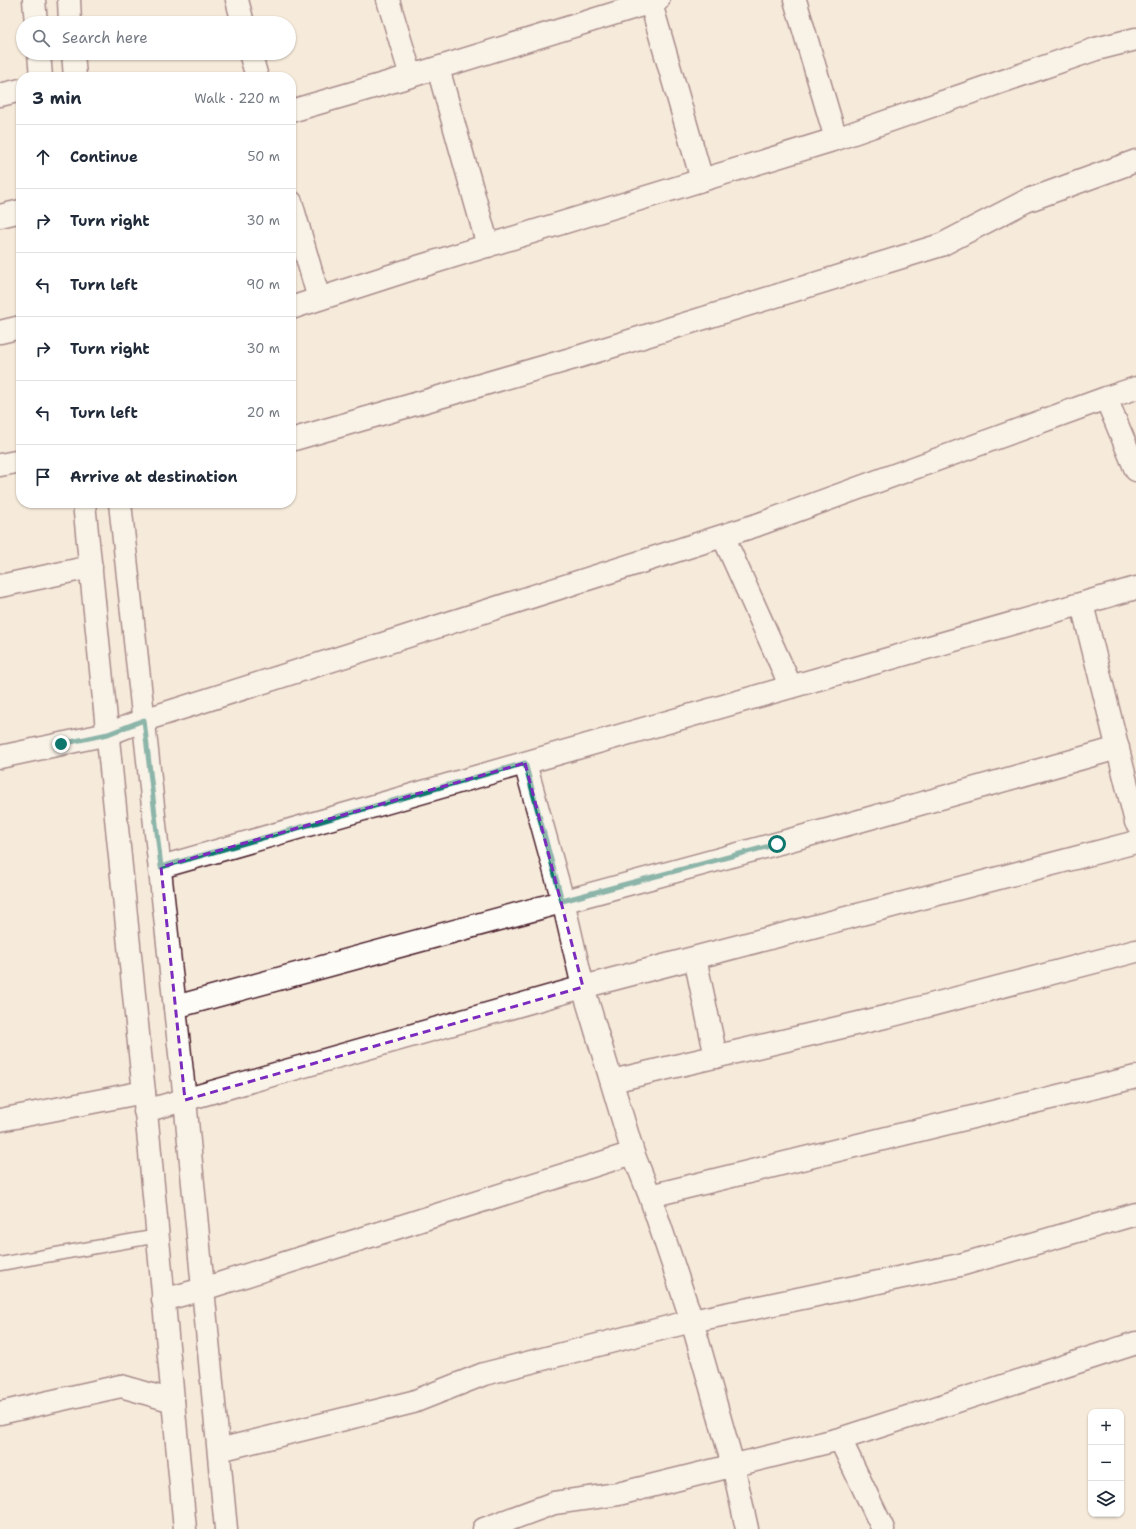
<!DOCTYPE html>
<html lang="en">
<head>
<meta charset="utf-8">
<style>
  body { margin:0; font-family:"Shantell Sans",sans-serif; background:#f2f2f3; color:#1f2937 }
  .controls { position:absolute; right:12px; bottom:12px; display:grid; overflow:hidden; border-radius:8px; box-shadow:0 1px 3px #0004 }
  .controls button { width:36px; height:36px; display:grid; place-items:center; padding:0; border:0; border-bottom:1px solid #e0e1e3; background:#fff; color:#1f2937; font:20px sans-serif }
  .stop { position:absolute; width:12px; height:12px; margin:-9px; border:3px solid #0f766e; border-radius:50%; background:#fff }
  .stop.end { background:#0f766e; border-color:#fff; box-shadow:0 1px 4px #0008 }
  .list { margin:0; padding:0; list-style:none }
  h2 { display:flex; justify-content:space-between; align-items:center; height:52px; margin:0; padding:0 16px; font-size:17px }
  h2 small { font-size:13px; font-weight:400; color:#747a83 }
  .list li { display:grid; grid-template-columns:26px 1fr auto; gap:12px; align-items:center; box-sizing:border-box; height:64px; padding:0 16px; border-top:1px solid #e0e1e3 }
  .list b { display:block; font-size:15px; white-space:nowrap }
  .list em { font-size:13px; font-style:normal; color:#747a83 }
  .icon { flex:none; width:22px; height:22px; fill:none; stroke:currentColor; stroke-width:2; stroke-linecap:round; stroke-linejoin:round }
  .map { position:relative; flex:none; width:1136px; height:1529px; overflow:hidden }
  .search { position:absolute; background:#fff; box-shadow:0 1px 3px #0004; left:16px; top:16px; width:280px; height:44px; display:flex; align-items:center; gap:10px; box-sizing:border-box; padding:0 14px; border-radius:22px; color:#747a83; font-size:15px }
  .panel { position:absolute; background:#fff; box-shadow:0 1px 3px #0004; left:16px; top:72px; width:280px; height:436px; border-radius:16px }
  .map>svg:first-child { display:block }
  .lines { fill:none; stroke-linecap:round; stroke-linejoin:round }
  .service-casing { stroke:#4a1f2b; stroke-width:15 }
  .minor-casing { stroke:#4a1f2b; stroke-width:25 }
  .secondary-casing { stroke:#4a1f2b; stroke-width:25 }
  .service { stroke:#fdfcf7; stroke-width:12 }
  .minor { stroke:#fdfcf7; stroke-width:22 }
  .secondary { stroke:#fdfcf7; stroke-width:22 }
  .route { stroke:#0f766e; stroke-width:5 }
  .marked { fill:none; stroke:#7b2cbf; stroke-width:3; stroke-dasharray:8 5; stroke-linejoin:round }
</style>
</head>
<body>
<div class="map">
<svg width="1136" height="1529" viewBox="0 0 1136 1529">
  <rect width="100%" height="100%" fill="#f6eada"/>
  <filter id="ink" filterUnits="userSpaceOnUse"><feTurbulence type="fractalNoise" baseFrequency=".025" numOctaves="2"/><feDisplacementMap in="SourceGraphic" scale="8" xChannelSelector="R" yChannelSelector="G"/><feConvolveMatrix kernelMatrix="1 2 1 2 8 2 1 2 1" color-interpolation-filters="sRGB"/></filter>
  <g filter="url(#ink)">
    <g class="lines">
      <g class="service-casing">
        <path id="service" d="M0,1264l158,-28"/>
      </g>
      <g class="minor-casing">
        <path id="minor" d="M237,0l6,23
          M388,0l23,76
          M650,0l52,180
          M795,0l41,139
          M250,53l7,24
          M438,68l50,178
          M0,95l21,-5
          M291,111l120,-35 247,-76
          M291,202l28,97
          M0,216l21,-5
          M291,308l127,-41 418,-128 260,-90 40,-10
          M0,332l21,-5
          M1106,398l30,72
          M291,440l290,-84 360,-111 85,-44 110,-40
          M0,465l21,-4
          M723,536l68,151
          M0,586l91,-19
          M1082,604l54,218
          M0,757l108,-23 36,-14 613,-195 349,-127 30,-10
          M525,763l38,138 20,86 50,166 17,43 42,125 41,144 14,64
          M161,867l975,-279
          M695,958l21,99
          M175,1007l663,-180 280,-79
          M612,1081l277,-65 247,-65
          M145,1111l438,-124 553,-145
          M0,1120l144,-28
          M650,1196l486,-119
          M163,1300l40,-11 430,-136
          M0,1413l121,-27 52,15
          M840,1439l43,90
          M219,1450l194,-48 71,-28 208,-53 268,-56 176,-51
          M484,1529l70,-26 64,-9 222,-55 296,-96"/>
      </g>
      <g class="secondary-casing">
        <path id="secondary" d="M34,0l2,23
          M69,0l1,23
          M39,53l2,24
          M73,53l2,24
          M84,503l65,639 36,387
          M120,503l65,597 41,429"/>
      </g>
      <use href="#service" class="service"/>
      <use href="#minor" class="minor"/>
      <use href="#secondary" class="secondary"/>
    </g>
  </g>
  <g class="lines" filter="url(#ink)">
    <path class="route" d="M61,744l47,-10 36,-14 17,147 364,-104 37,138 215,-57"/>
  </g>
  <path d="M0 0H1136V1529H0ZM525,763l58,224 -398,113 -24,-233z" fill="#f6eada" fill-opacity=".55" fill-rule="evenodd"/>
  <path class="marked" d="M525,763l58,224 -398,113 -24,-233z"/>
</svg>
<div class="controls">
<button>+</button>
<button>−</button>
<button><svg class="icon" aria-label="layers" viewBox="0 0 24 24"><path d="M12 4l9 5-9 5-9-5zM3 14l9 5 9-5"/></svg></button>
</div>
<div class="stop" style="left:777px;top:844px"></div>
<div class="stop end" style="left:61px;top:744px"></div>
<div class="search"><svg class="icon" aria-label="search" viewBox="0 0 24 24"><circle cx="10" cy="10" r="6"/><path d="M15 15l6 6"/></svg>Search here</div>
<section class="panel">
<h2>3 min<small>Walk · 220 m</small></h2>
<ul class="list">
<li><svg class="icon" aria-label="ahead" viewBox="0 0 24 24"><path d="M12 20V5M6 11l6-6 6 6"/></svg><div><b>Continue</b></div><em>50 m</em></li>
<li><svg class="icon" aria-label="right" viewBox="0 0 24 24"><path d="M7 20v-9h11M14 6l5 5-5 5"/></svg><div><b>Turn right</b></div><em>30 m</em></li>
<li><svg class="icon" aria-label="left" viewBox="0 0 24 24"><path d="M17 20v-9H6M10 6l-5 5 5 5"/></svg><div><b>Turn left</b></div><em>90 m</em></li>
<li><svg class="icon" aria-label="right" viewBox="0 0 24 24"><path d="M7 20v-9h11M14 6l5 5-5 5"/></svg><div><b>Turn right</b></div><em>30 m</em></li>
<li><svg class="icon" aria-label="left" viewBox="0 0 24 24"><path d="M17 20v-9H6M10 6l-5 5 5 5"/></svg><div><b>Turn left</b></div><em>20 m</em></li>
<li><svg class="icon" aria-label="arrive" viewBox="0 0 24 24"><path d="M6 21V4h12l-3 4 3 4H6"/></svg><div><b>Arrive at destination</b></div></li>
</ul>
</section>
</div>
</body>
</html>
